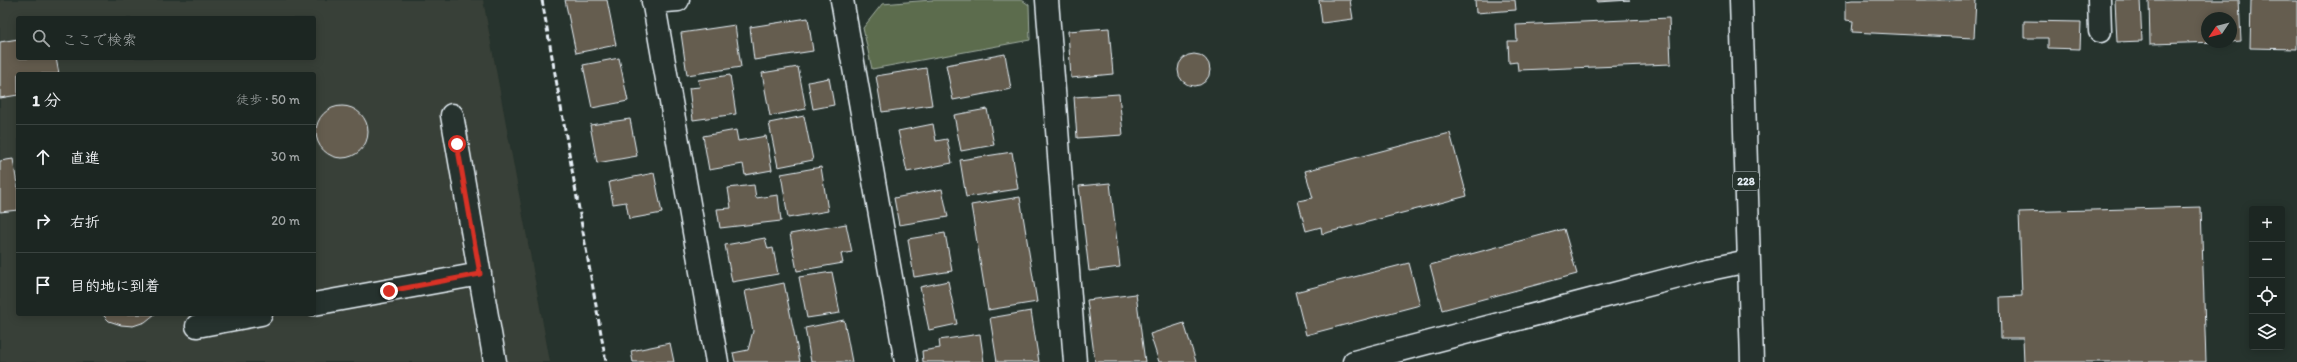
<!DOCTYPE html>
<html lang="ja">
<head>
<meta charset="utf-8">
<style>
  body { margin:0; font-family:Itim,"Klee One",sans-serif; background:#252e2a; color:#f1f3f6 }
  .controls { position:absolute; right:12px; bottom:12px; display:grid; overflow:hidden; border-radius:4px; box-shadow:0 2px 10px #0003 }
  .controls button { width:36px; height:36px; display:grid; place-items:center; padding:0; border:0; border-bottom:1px solid #3a4340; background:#1c2622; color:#f1f3f6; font:20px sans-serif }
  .compass { position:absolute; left:2201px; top:12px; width:36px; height:36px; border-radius:50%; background:#1c2622; box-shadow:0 2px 10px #0003; rotate:235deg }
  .stop { position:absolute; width:12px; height:12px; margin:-9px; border:3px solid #d93025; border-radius:50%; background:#fff }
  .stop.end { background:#d93025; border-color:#fff; box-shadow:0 1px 4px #0008 }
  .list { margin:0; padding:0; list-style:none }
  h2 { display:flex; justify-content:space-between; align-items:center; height:52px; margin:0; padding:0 16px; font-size:17px }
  h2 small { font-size:13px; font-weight:400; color:#a0a5a5 }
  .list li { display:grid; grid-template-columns:26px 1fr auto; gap:12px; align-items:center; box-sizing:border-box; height:64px; padding:0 16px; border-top:1px solid #3a4340 }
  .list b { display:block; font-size:15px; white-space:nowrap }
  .list em { font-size:13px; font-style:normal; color:#a0a5a5 }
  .icon { flex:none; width:22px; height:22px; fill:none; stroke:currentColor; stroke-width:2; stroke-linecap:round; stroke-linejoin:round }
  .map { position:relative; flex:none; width:2297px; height:362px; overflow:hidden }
  .search { position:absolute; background:#1c2622; box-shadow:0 2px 10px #0003; left:16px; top:16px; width:300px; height:44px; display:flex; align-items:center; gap:10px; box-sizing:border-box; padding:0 14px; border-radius:4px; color:#a0a5a5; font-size:15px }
  .panel { position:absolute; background:#1c2622; box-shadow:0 2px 10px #0003; left:16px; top:72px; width:300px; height:244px; border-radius:4px }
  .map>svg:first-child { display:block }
  .built { fill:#394037; fill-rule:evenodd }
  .green { fill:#5c6c4e; stroke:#a2aea3 }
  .building { fill:#655d4f; stroke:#e8f1f8 }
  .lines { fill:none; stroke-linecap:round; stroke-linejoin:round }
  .minor-casing { stroke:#e8f1f8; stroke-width:25 }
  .highway-casing { stroke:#e8f1f8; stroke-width:25 }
  .minor { stroke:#26332d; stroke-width:22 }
  .highway { stroke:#26332d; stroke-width:22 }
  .rail { stroke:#e8f1f8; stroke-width:3; stroke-dasharray:6 3; stroke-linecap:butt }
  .route { stroke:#d93025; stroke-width:5 }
  .labels { text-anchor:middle; stroke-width:3; stroke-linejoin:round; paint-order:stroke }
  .shield { fill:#26332d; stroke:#aeb8bb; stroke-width:1 }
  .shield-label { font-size:11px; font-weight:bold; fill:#e8f1f8 }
</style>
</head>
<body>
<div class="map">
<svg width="2297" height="362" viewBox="0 0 2297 362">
  <rect width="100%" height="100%" fill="#26332d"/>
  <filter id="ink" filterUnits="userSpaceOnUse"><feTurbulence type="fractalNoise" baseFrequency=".025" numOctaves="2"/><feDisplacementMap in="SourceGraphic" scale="8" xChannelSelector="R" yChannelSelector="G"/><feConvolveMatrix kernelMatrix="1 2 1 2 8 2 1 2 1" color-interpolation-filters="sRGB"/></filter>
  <g filter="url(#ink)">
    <path class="built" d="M0,0h483l67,362h-550zM18,18h296v40h-296zM18,74h296v240h-296z"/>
    <path class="green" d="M931,0h91l7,5 1,35 -158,29 -9,-41 19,-24z"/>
    <path class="building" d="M565,0h42l9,45 -40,8z
      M1319,0h31l3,19 -31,4z
      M1475,0h40l1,10 -40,3z
      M1597,0h33l-33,2z
      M1852,0h124l-2,38 -122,-6 1,-11 -7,-1v-19z
      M2115,0h25l2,41 -25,1z
      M2149,0h90l2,41 -10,1v-24h-24v24h12l-69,2z
      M2251,0h46v49l-47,-1z
      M808,18l5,33 -59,9 -4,-33z
      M1669,18l2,46 -153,6 -1,-8 -8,1 -1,-22h9l-1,-16z
      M2024,21l57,1 -1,27 -32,-1v-10h-24z
      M735,25l6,42 -54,8 -6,-42z
      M1109,28l4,46 -42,4 -3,-47z
      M18,39v19h38l3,16h-41v21l-18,3v-56z
      M1005,54l6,35 -58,11 -7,-35z
      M1178 70a16 16 0 1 1 32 0a16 16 0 1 1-32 0Z
      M619,58l9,43 -36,7 -9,-43z
      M798,67l8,42 -36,7 -8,-43z
      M926,68l6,37 -50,7 -6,-36z
      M730,75l6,39 -43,6 -4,-32 11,-1 -2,-7z
      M829,78l5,27 -21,4 -5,-27z
      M1119,94l4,41 -46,3 -3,-41z
      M316 132a26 26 0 1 1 52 0a26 26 0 1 1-52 0Z
      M987,109l7,36 -33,6 -7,-36z
      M804,116l9,44 -35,7 -9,-44z
      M630,119l7,37 -40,7 -7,-38z
      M933,124l3,17 11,-2 5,24 -45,9 -9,-41z
      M736,130l2,11 28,-5 6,34 -27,5 -2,-11 -34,6 -6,-34z
      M1450,133l17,63 -145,38 -1,-7 -15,4 -8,-30 15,-3 -8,-27z
      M1012,152l6,37 -52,8 -6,-37z
      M13,159l5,32v19l-18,2v-51z
      M821,167l7,44 -40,7 -7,-44z
      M654,173l8,40 -33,6 -3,-17 -13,2 -4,-22z
      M1110,183l10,84 -31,4 -10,-85z
      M754,185l2,13 22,-3 3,26 -61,7 -3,-19 14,-1 -3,-20z
      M942,189l6,28 -49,8 -5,-27z
      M1020,197l17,105 -49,8 -17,-105z
      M2201,207l5,155h-182l-1,-24h-22l-1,-41 22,-1 -3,-84z
      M846,224l6,28 -11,2 2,9 -46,8 -7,-37z
      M1564,229l13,45 -135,36 -12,-45z
      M945,233l7,38 -38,6 -6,-38z
      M765,238l3,11 5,-1 5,26 -46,8 -7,-37z
      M1409,263l11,42 -114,30 -11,-43z
      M832,272l8,41 -33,5 -8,-41z
      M948,281l9,43 -28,6 -9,-43z
      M784,283l16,79h-65l-2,-9 15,-3 5,-19 -8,-40z
      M1136,294l9,68h-50l-8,-62z
      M1031,311l8,51h-42l-7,-44z
      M102,314h53l-10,8 -12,4 -12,-1 -12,-4z
      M844,320l8,42h-41l-6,-34z
      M1184,323l12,39h-37l-9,-28z
      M980,334l4,28h-61l-1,-11 18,-3 -1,-8z
      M670,343l4,19h-41l-2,-11z"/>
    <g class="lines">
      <g class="minor-casing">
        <path id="minor" d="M653,0l64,362
          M842,0l64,362
          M1047,0l28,362
          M2099,0l1,31
          M653,2l25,-2
          M452,115l43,247
          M314,304l166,-30
          M197,326l64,-12
          M1354,362l351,-92 43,-9"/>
      </g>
      <g class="highway-casing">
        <path id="highway" d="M1741,0l11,362"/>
      </g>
      <use href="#minor" class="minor"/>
      <use href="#highway" class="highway"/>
      <path class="rail" d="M542,0l64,362"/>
    </g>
  </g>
  <g class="lines" filter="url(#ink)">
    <path class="route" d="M389,291l91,-17 -23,-130"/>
  </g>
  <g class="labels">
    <rect class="shield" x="1733" y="172" width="26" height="18" rx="3"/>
    <g class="shield-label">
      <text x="1746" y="185">228</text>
    </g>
  </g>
</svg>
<div class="controls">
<button>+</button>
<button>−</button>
<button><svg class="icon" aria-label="locate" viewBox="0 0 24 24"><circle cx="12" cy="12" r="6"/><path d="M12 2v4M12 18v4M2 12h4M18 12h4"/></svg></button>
<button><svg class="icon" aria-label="layers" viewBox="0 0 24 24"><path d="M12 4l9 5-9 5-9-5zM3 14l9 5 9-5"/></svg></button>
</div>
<svg class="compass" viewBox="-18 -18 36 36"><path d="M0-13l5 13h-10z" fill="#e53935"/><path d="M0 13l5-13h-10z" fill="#a0a5a5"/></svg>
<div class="stop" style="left:457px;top:144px"></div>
<div class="stop end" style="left:389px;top:291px"></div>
<div class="search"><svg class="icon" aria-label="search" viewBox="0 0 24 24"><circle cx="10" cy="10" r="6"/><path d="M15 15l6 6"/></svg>ここで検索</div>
<section class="panel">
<h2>1 分<small>徒歩 · 50 m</small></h2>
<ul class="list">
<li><svg class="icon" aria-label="ahead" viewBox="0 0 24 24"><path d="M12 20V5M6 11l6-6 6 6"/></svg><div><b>直進</b></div><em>30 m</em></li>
<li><svg class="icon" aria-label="right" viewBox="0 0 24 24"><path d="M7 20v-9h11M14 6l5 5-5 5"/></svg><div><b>右折</b></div><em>20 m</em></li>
<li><svg class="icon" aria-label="arrive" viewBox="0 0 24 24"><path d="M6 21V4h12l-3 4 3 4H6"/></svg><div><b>目的地に到着</b></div></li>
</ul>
</section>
</div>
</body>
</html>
